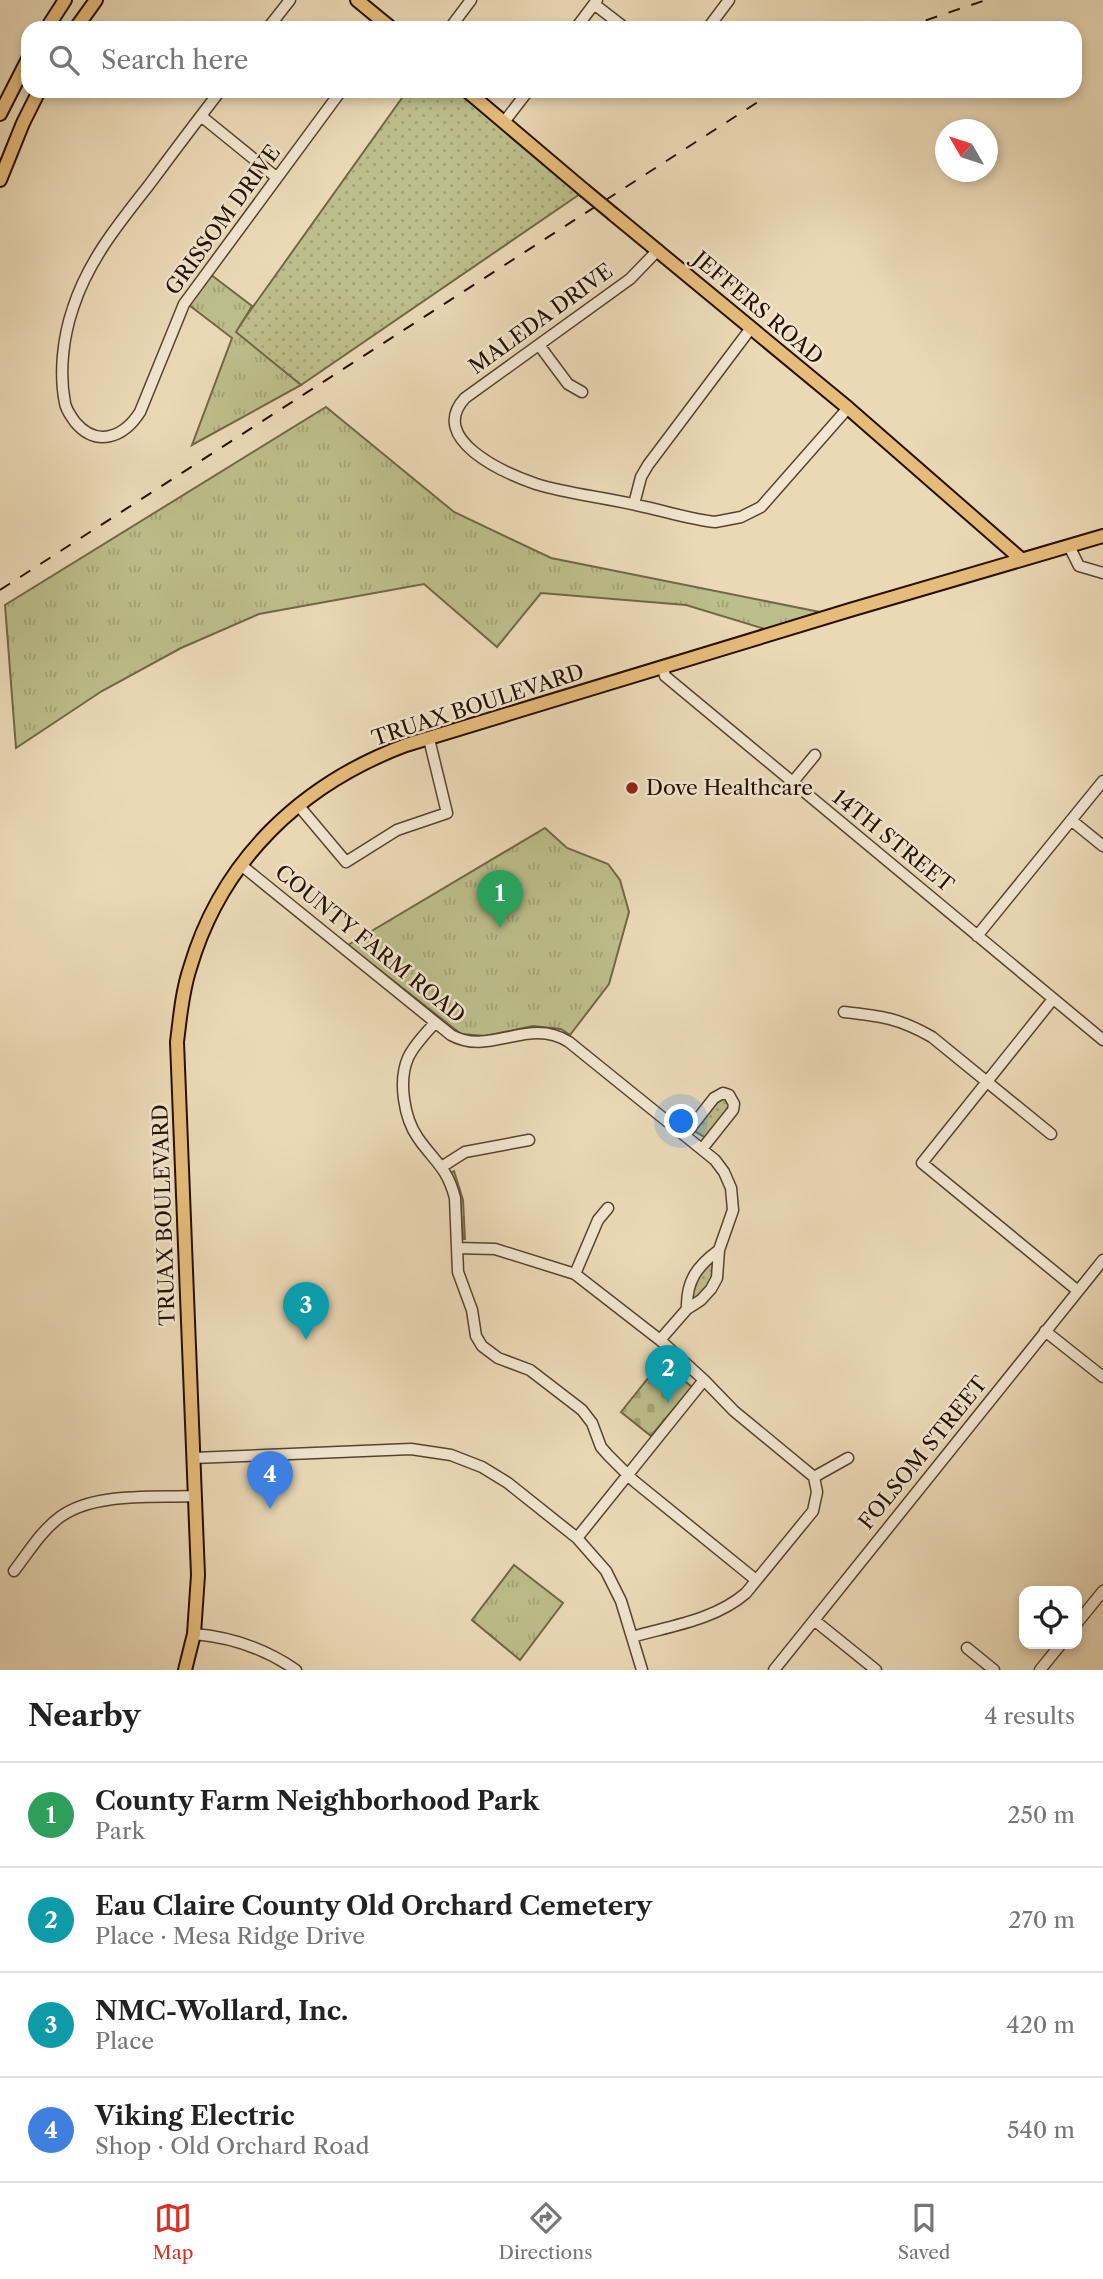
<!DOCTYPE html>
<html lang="en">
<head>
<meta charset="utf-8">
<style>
  body { margin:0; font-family:"Libre Caslon Text",serif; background:#f2f2f2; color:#222 }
  .controls { position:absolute; right:21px; bottom:21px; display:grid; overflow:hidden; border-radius:14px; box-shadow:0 4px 10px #0003 }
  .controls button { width:63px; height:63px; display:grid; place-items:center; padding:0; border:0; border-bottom:2px solid #e0e0e0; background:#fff; color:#222; font:35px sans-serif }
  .compass { position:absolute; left:935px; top:119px; width:63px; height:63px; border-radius:50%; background:#fff; box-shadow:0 4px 10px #0003; rotate:309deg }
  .you { position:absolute; left:682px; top:1122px; width:24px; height:24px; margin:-18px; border:5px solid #fff; border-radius:50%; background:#1a73e8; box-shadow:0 0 0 10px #1a73e833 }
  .badge { display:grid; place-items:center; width:46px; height:46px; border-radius:50%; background:#d93025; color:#fff; font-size:23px; font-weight:700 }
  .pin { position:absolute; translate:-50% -58px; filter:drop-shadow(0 2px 4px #0008) }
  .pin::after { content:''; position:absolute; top:37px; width:24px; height:21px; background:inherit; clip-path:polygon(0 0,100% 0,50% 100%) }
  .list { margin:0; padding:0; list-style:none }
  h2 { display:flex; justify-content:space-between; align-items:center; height:91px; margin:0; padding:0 28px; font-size:30px }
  h2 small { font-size:23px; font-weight:400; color:#767676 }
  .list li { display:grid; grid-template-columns:46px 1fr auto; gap:21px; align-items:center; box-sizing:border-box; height:105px; padding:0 28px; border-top:2px solid #e0e0e0 }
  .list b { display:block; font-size:26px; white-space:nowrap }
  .list p { margin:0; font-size:23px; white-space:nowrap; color:#767676 }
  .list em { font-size:23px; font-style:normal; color:#767676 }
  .icon { flex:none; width:38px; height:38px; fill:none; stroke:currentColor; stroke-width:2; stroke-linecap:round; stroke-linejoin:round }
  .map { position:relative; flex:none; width:1103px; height:1670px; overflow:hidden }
  .search { position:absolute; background:#fff; box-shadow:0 4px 10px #0003; left:21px; right:21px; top:21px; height:77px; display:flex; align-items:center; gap:18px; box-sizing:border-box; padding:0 24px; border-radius:21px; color:#767676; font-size:26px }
  .sheet { height:511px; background:#fff }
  nav { display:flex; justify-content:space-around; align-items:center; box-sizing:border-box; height:98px; border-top:2px solid #e0e0e0; background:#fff; font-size:19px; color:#767676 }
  nav a { display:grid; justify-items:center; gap:4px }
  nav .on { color:#d93025 }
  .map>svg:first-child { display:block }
  .grass { fill:url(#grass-dots); stroke:#726746; stroke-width:2 }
  .cemetery { fill:url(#cemetery-stones); stroke:#726746; stroke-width:2 }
  .park { fill:url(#park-tufts); stroke:#726746; stroke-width:2 }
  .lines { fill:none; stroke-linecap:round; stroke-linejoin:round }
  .minor-casing { stroke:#58422e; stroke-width:13 }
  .major-casing { stroke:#271001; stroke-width:16 }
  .minor { stroke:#f2e6d0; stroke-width:10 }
  .major { stroke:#e6bc7b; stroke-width:12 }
  .rail { stroke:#271001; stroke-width:2; stroke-dasharray:12 12; stroke-linecap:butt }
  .major-bridge-casing { stroke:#271001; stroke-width:16; stroke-linecap:butt }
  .major-bridge { stroke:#e6bc7b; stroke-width:12 }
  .poi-dot { fill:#8f2418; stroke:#f2e6d0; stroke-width:2.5 }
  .labels { text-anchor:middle; stroke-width:5; stroke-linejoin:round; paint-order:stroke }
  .street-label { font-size:21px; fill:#271001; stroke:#f2e6d0 }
  .poi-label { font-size:21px; fill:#271001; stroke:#f2e6d0; text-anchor:start }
</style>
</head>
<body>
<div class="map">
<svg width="1103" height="1670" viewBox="0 0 1103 1670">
  <defs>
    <pattern id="grass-dots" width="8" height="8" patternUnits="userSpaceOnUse" patternTransform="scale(1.75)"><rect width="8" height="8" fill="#bcbe8b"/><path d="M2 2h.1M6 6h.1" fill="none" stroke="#a2a276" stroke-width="1.8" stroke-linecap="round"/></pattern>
    <pattern id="cemetery-stones" width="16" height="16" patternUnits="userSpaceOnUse" patternTransform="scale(1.75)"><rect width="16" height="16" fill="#bcbe8b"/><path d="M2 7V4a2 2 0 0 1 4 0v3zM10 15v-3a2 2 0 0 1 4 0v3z" fill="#a2a276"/></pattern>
    <pattern id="park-tufts" width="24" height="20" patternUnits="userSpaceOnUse" patternTransform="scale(1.75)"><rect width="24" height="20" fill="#bcbe8b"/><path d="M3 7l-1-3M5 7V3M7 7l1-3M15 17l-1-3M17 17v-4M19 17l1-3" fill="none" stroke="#a2a276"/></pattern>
  </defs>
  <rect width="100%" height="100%" fill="#ebd9b6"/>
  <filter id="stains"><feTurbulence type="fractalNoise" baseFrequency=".00286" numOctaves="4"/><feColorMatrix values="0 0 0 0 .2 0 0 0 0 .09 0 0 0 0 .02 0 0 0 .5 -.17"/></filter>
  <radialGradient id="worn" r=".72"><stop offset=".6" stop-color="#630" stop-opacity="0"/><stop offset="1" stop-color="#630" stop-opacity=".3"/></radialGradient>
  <path class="grass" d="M407,91h51l122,103 -279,191 -66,-53z
    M720,1097l8,2 2,9 -24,30 -10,-6 -2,-4z
    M454,1171l9,29 2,39h-2l-3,-39 -9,-27z
    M714,1257c0,25 -4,29 -22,45v-19z"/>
  <path class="cemetery" d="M661,1362l31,25 -41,49 -30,-24z"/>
  <path class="park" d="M210,274l42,32 -16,26 65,53 -109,60 40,-107 -43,-33z
    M326,407l128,105 97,46 269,54 -55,17 -79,-24 -145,-12 -44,54 -73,-63 -165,30 -78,34 -79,43 -86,57 -11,-143z
    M545,828l22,20 41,16 12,16 9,32 -20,72 -39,51 -9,-6 -28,-3 -48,10 -24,-2 -113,-89z
    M514,1565l49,38 -43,57 -48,-40z"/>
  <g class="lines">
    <g class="minor-casing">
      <path id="minor" d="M594,4l31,24
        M268,28l22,-28
        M450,28l21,-28
        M576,28l21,-28
        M708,28l21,-28
        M220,91c-24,31 -48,63 -71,94 -30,38 -61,76 -76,123 -10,29 -14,65 -8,95 1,7 6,13 10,19 22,26 49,15 65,-10l44,-108 157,-213
        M201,116l75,61
        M504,122l24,-31
        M658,250l-28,29 -165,119c-38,41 39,75 71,86 32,10 67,13 100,21 26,5 52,14 79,17l26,-5 20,-10 87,-99
        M539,345l29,39 14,8
        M634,504l7,-27 7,-12 103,-137
        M1069,546l10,20 24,7
        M663,668l2,8 438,364
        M792,783l23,-28
        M298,805l48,57 51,-32 50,-17 -18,-74
        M1071,820l32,26
        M241,865l210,170c39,22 77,-19 118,7l146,118 9,12 7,16 2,22 -14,40 -2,28 -6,11 -10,11 -14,9 -27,31
        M977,936l126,-155
        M1053,999l-131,164 156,128
        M844,1012c37,4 55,6 88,25l119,97
        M435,1023c-10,11 -21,22 -27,35 -10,23 -4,60 10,80 16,23 29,29 37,60l3,74 14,38 4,26 6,10 16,12 32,12 52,40 10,13 9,24 7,8 26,26 122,99
        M685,1135l29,-37 9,-5 6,2 5,9 -1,6 -31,39
        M443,1166l22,-14 64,-12
        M457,1248l38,1 80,25 85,66 44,40 30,31 80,66 3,15 -4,19 -67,82c-31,27 -76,33 -114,44
        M575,1274l23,-54 10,-12
        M687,1309c-1,-28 10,-43 32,-59
        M1045,1331l58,46
        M193,1458l218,-9 40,6 31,12 26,16 69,55 29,33 15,30 21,69
        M814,1477l34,-19
        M577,1538l127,-158
        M14,1571c14,-18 27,-40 46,-54 34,-25 93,-19 134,-21
        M814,1620l62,50
        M1077,1623l26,-32
        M194,1634c38,3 70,14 102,36
        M967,1648l27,22
        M774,1670l329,-410
        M1040,1670l21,-26"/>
    </g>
    <g class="major-casing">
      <path id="major" d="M357,0l34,28
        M47,28l18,-28
        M76,28l20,-28
        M467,91l117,99
        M0,114l28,-55
        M0,180l23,-57 16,-32
        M613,214l235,194 173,151
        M185,1670l9,-36 4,-59 -21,-533c3,-24 5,-50 13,-74 32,-109 112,-184 216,-223l444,-135 253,-74"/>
    </g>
    <use href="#minor" class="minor"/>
    <use href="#major" class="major"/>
    <path class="rail" d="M903,28l83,-28
      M0,590l775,-499"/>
    <g class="major-bridge-casing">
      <path id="major-bridge" d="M584,190l29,24"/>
    </g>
    <use href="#major-bridge" class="major-bridge"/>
  </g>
  <circle class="poi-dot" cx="632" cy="788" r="7"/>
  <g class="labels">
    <g class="street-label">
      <text transform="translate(223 220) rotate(-54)" y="7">GRISSOM DRIVE</text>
      <text transform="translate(758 308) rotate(40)" y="7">JEFFERS ROAD</text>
      <text transform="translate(541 319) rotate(-36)" y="7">MALEDA DRIVE</text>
      <text transform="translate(478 705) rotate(-18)" y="7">TRUAX BOULEVARD</text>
      <text transform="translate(893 841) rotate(39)" y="7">14TH STREET</text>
      <text transform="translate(370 944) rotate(39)" y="7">COUNTY FARM ROAD</text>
      <text transform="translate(164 1215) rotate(-92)" y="7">TRUAX BOULEVARD</text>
      <text transform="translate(923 1453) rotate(-51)" y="7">FOLSOM STREET</text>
    </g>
    <g class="poi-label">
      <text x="646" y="795">Dove Healthcare</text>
    </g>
  </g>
  <rect width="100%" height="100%" filter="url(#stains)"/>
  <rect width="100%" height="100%" fill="url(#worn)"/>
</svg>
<div class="controls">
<button><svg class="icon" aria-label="locate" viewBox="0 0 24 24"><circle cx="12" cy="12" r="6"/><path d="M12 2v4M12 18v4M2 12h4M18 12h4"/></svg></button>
</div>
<svg class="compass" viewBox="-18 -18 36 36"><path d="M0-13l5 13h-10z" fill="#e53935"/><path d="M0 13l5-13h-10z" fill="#767676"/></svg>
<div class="you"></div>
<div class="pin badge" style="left:500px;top:928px;background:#2e9e5b">1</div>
<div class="pin badge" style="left:668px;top:1403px;background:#0f9aa8">2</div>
<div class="pin badge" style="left:306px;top:1340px;background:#0f9aa8">3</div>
<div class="pin badge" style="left:270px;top:1509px;background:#3f7fe0">4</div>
<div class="search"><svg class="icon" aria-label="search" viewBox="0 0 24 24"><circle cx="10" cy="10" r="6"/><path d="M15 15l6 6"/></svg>Search here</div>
</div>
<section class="sheet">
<h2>Nearby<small>4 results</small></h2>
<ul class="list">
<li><span class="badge" style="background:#2e9e5b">1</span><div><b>County Farm Neighborhood Park</b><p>Park</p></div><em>250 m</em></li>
<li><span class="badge" style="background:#0f9aa8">2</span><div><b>Eau Claire County Old Orchard Cemetery</b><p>Place · Mesa Ridge Drive</p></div><em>270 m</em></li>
<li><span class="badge" style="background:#0f9aa8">3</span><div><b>NMC-Wollard, Inc.</b><p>Place</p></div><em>420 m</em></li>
<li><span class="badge" style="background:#3f7fe0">4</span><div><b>Viking Electric</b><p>Shop · Old Orchard Road</p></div><em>540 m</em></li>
</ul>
</section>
<nav>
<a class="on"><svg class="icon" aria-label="map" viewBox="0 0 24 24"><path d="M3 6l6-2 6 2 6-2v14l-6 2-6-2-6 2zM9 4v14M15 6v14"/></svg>Map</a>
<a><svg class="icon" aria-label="directions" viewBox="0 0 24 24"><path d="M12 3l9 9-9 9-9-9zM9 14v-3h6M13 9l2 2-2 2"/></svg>Directions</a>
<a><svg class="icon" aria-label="saved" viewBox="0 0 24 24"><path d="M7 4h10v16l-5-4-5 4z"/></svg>Saved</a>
</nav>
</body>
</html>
